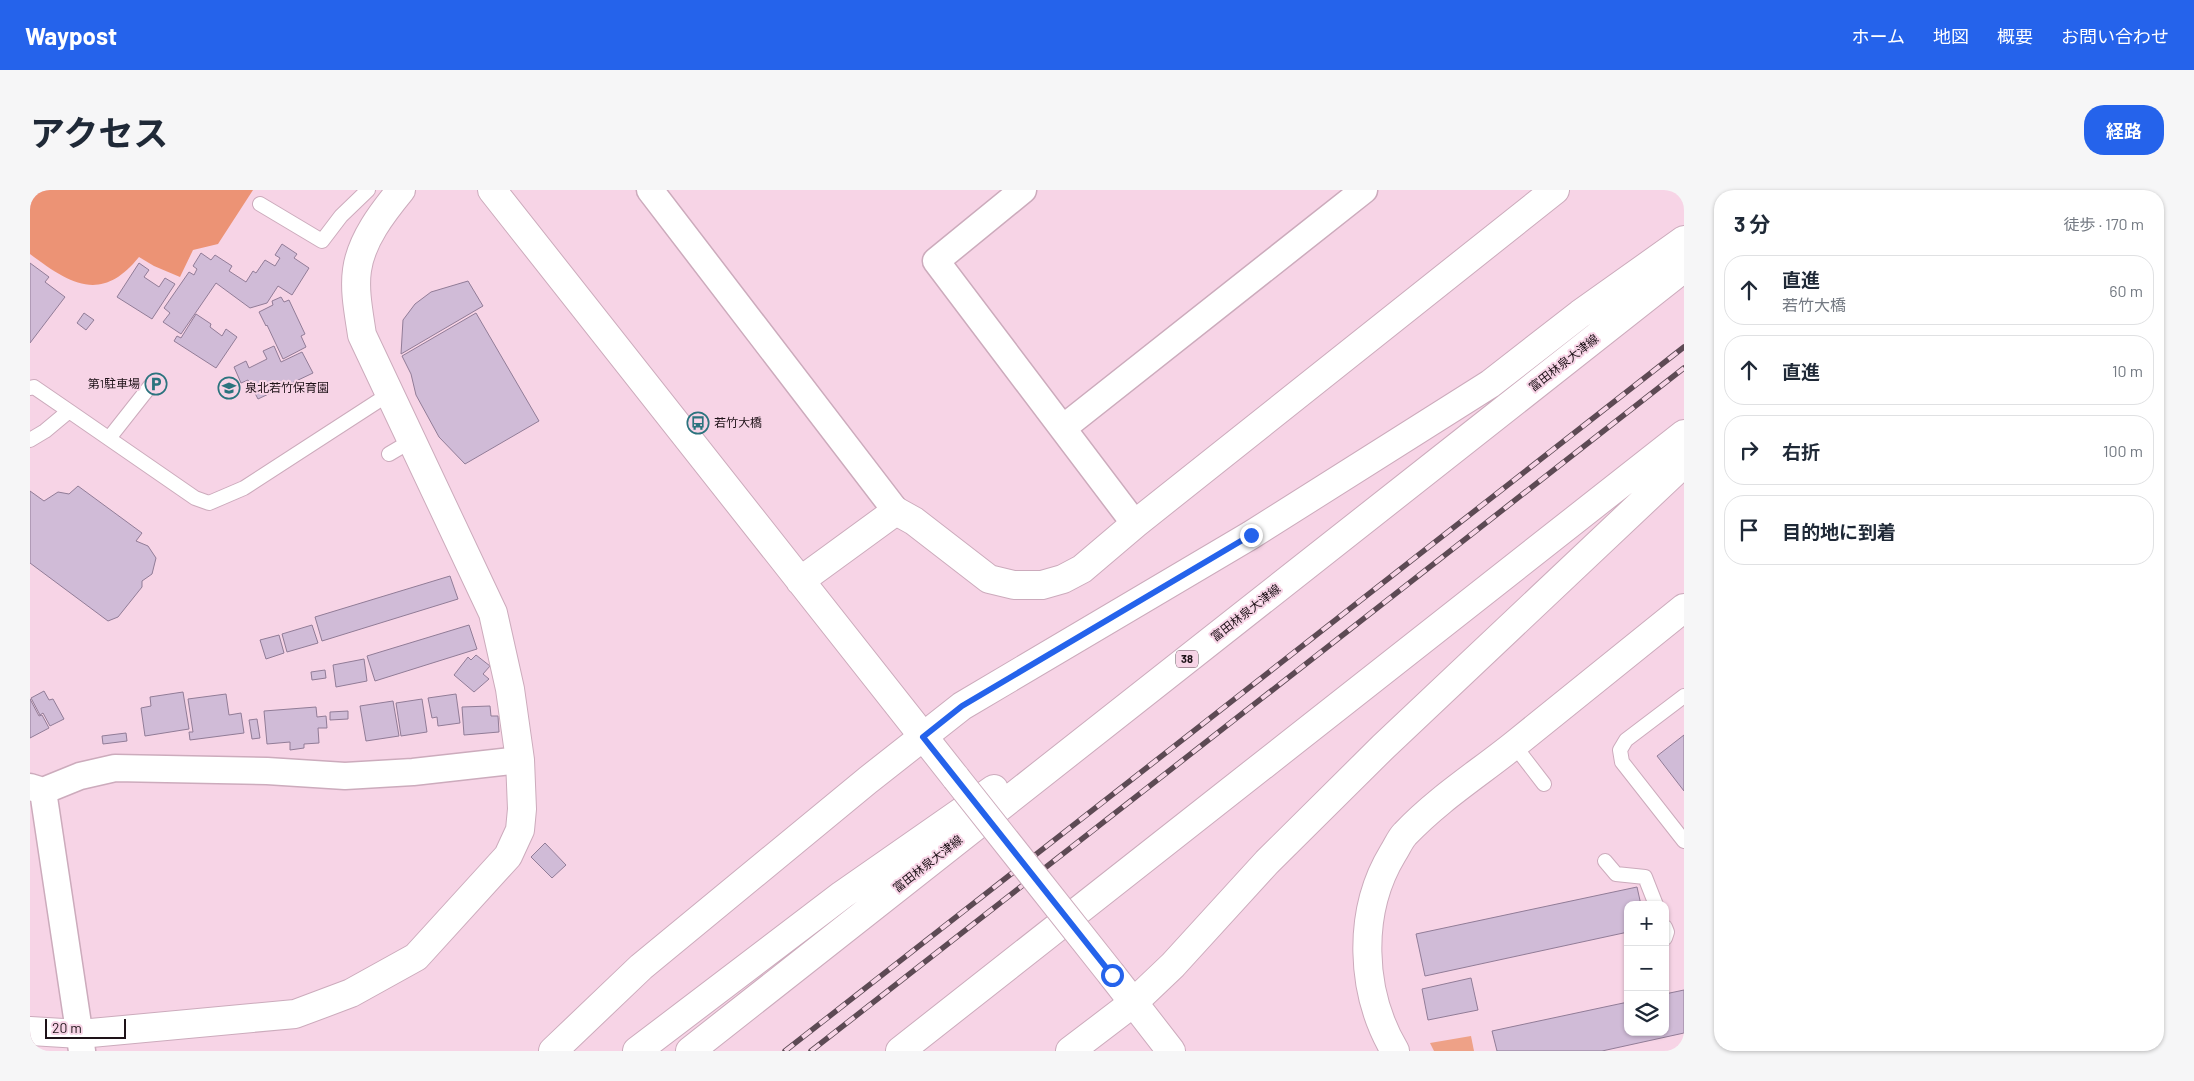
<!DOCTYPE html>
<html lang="ja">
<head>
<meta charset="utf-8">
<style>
  body { margin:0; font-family:Barlow,"Noto Sans JP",sans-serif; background:#f6f6f7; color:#1f2937 }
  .controls { position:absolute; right:15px; bottom:15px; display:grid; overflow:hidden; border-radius:10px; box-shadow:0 1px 4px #0004 }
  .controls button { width:45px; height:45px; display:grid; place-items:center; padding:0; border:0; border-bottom:1px solid #e0e1e3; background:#fff; color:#1f2937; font:25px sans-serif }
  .scale { position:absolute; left:15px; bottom:12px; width:81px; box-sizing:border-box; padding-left:5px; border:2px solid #1e1218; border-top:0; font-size:14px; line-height:18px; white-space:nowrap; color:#1e1218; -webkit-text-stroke:4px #f7d4e6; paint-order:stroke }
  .stop { position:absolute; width:15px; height:15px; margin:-11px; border:4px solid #2563eb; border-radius:50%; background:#fff }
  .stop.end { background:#2563eb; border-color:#fff; box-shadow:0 1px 5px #0008 }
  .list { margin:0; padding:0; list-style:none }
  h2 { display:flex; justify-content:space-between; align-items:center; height:65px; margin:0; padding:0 20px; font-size:21px }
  h2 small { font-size:16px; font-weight:400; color:#747a83 }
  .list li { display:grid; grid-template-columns:32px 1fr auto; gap:15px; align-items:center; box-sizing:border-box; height:70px; margin:0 10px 10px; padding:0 10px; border:1px solid #e0e1e3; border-radius:20px }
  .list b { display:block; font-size:19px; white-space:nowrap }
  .list p { margin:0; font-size:16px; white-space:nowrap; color:#747a83 }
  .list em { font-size:16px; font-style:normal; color:#747a83 }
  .icon { flex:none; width:28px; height:28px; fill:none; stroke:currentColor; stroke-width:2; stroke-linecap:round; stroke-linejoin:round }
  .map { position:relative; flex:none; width:1654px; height:861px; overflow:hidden; border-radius:20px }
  header { display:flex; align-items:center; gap:30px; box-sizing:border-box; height:70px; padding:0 25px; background:#2563eb; color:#fff }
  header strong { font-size:24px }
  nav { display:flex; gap:28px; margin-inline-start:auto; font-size:18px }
  .intro { display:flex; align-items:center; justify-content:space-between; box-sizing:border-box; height:120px; padding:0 30px }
  h1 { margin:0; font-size:35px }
  .button { padding:12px 22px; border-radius:20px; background:#2563eb; color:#fff; font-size:18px; font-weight:700 }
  main { display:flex; gap:30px; padding:0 30px }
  aside { flex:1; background:#fff; border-radius:20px; box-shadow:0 1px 4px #0004 }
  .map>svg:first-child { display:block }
  .green { fill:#eea187 }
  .forest { fill:#ec9375 }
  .building { fill:#d0bbd7; stroke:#917c97 }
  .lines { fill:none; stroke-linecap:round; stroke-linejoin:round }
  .service-casing { stroke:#ccabbc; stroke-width:16 }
  .minor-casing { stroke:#ccabbc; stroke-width:29 }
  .tertiary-casing { stroke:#ccabbc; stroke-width:30 }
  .primary-casing { stroke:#ccabbc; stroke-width:30 }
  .service { stroke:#fff; stroke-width:14 }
  .minor { stroke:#fff; stroke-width:26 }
  .tertiary { stroke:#fff; stroke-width:28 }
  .primary { stroke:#fff; stroke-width:28 }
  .rail-casing { stroke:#5d4a54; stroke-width:5.5 }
  .rail { stroke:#f7d4e6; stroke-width:4; stroke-dasharray:11; stroke-linecap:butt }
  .tertiary-bridge-casing { stroke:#ccabbc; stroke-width:30; stroke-linecap:butt }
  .tertiary-bridge { stroke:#fff; stroke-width:28 }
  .route { stroke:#2563eb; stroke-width:6 }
  .labels { text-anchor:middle; stroke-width:4; stroke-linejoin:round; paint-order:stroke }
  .shield { fill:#f7d4e6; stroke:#5f4c56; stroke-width:1 }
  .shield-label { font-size:11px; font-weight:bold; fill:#1e1218 }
  .street-label { font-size:12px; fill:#1e1218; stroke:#f7d4e6 }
  .poi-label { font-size:12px; fill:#1e1218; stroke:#f7d4e6; text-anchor:start }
</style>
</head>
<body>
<header>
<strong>Waypost</strong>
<nav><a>ホーム</a><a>地図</a><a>概要</a><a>お問い合わせ</a></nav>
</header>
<div class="intro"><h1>アクセス</h1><a class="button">経路</a></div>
<main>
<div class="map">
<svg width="1654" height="861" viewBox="0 0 1654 861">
  <rect width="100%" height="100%" fill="#f7d4e6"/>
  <path class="green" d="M1441,846l3,15h-40l-4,-8z"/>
  <path class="forest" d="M0,0h223l-35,54 -25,6 -13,27 -26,-11 -15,-9c-37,46 -68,28 -109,-3z"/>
  <path class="building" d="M252,54l15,10 -3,4 15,10 -17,27 -14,-9 -11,17 -17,5 -34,-25 -35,51 -18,-12 7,-9 -6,-5 25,-36 5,3 3,-6 -4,-3 8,-13 10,7 4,-5 17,11 -3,5 17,11 7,-11 3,2 9,-13 10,6 5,-8 -5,-3z
    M0,73l19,14 -4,5 20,15 -35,46z
    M109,73l10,7 -5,7 15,10 6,-9 10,6 -23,35 -35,-22z
    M438,91l15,25 -82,48 2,-34 12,-16 16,-12z
    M251,107l3,5 5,-2 16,34 -4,2 5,11 -23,12 -16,-34 -1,1 -7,-14 14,-7 -1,-4z
    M54,123l10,7 -8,10 -9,-7z
    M446,123l63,108 -74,43 -26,-27 -23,-42 -5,-21 -9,-18z
    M166,124l15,10 -1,3 12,9 4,-7 11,8 -21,31 -42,-27 3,-5 4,2z
    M244,156l7,16 21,-10 11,21 -55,26 -10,-19 -7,3 -7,-16 12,-6 3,7 18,-9 -4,-8z
    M48,296l64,47 -6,8 12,5 8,12 -4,16 -10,7v6l-24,30 -10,4 -78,-58v-72l14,10 14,-9 11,2z
    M420,386l8,23 -136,42 -7,-24z
    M282,435l6,18 -31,9 -5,-18z
    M439,435l8,24 -102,32 -8,-25z
    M249,445l5,18 -18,6 -6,-19z
    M446,465l14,11 -7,8 6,5 -15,13 -20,-17 14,-18 3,3z
    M334,469l3,22 -31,6 -3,-22z
    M295,480l1,8 -14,2 -1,-8z
    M14,501l5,9 4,-1 11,20 -14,7 -7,-13 -3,2 -9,-17z
    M153,502l6,37 -44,7 -4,-28 10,-2 -1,-9z
    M196,504l3,21 12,-2 3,20 -54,7 -1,-8h4l-5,-33z
    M426,504l4,29 -22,3 -1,-9 -5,1 -4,-20z
    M0,509l9,17 3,-1 7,13 -19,10z
    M392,509l5,33 -26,4 -5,-33z
    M363,511l6,35 -33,5 -6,-35z
    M460,516l1,10h7l1,16 -35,3 -2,-28z
    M286,517l1,10 9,-1 1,12h-9l1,15 -15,1v4l-14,2v-8l-23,2 -3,-33z
    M318,521v8l-18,1v-8z
    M227,529l3,19 -8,1 -3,-19z
    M96,543l1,8 -24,3 -1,-8z
    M1654,545v56l-27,-35z
    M515,653l21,22 -14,13 -21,-21z
    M1607,697l4,18h-13v27l-203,44 -9,-42z
    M1441,788l7,32 -50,10 -6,-31z
    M1654,800v43l-82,18h-105l-5,-20 136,-29v30h37v-38z"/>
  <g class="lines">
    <g class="service-casing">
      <path id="service" d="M230,14l62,37 19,-25 27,-26
        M0,198l4,-1 35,24
        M80,247l41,-52
        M0,250l15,-9 24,-20 126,87 14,5 35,-15 145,-94
        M359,264l22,-13
        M1654,506l-58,44 -6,10 2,12 62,79
        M1484,555l30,39
        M1575,671l11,13 29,3 11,28
        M1635,737l2,5 -2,6"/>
    </g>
    <g class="minor-casing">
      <path id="minor" d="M620,0l246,321
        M993,0l-87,71 199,263
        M1033,238l301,-238
        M0,597l13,4 37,-15 35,-8 152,3 78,5 68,-4 107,-12
        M13,601l39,260"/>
    </g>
    <g class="tertiary-casing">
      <path id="tertiary" d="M462,0l464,588
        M770,391l96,-70 18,10 75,58 25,6h28l21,-6 19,-10 53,-45 420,-334
        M1082,785l59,76
        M0,841l50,3 215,-20 56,-21 65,-36 92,-101 12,-26 2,-21 -2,-49 -10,-71 -17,-76 -131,-278c-3,-21 -8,-44 -5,-65 4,-30 26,-58 44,-80
        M1365,861c-35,-59 -38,-139 -2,-198 4,-6 7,-14 12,-19 34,-36 76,-62 114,-93 55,-44 110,-88 165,-133"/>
    </g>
    <g class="primary-casing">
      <path id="primary" d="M523,861l88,-84 227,-187 94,-74 289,-171 239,-151 90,-70 104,-74
        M607,861l205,-156 152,-106
        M660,861l994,-783
        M870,861l784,-617
        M1040,861l63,-48 40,-38 94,-103 116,-115 301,-284"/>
    </g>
    <use href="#service" class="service"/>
    <use href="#minor" class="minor"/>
    <use href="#tertiary" class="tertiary"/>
    <use href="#primary" class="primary"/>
    <g class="rail-casing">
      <path id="rail" d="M755,861l899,-704
        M781,861l873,-683"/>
    </g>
    <use href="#rail" class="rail"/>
    <g class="tertiary-bridge-casing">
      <path id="tertiary-bridge" d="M926,588l156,197"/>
    </g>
    <use href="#tertiary-bridge" class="tertiary-bridge"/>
  </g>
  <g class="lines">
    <path class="route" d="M1082,785l-189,-238 39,-31 289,-171"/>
  </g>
  <defs>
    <g id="parking-ring" transform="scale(1.125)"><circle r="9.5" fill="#f7d4e6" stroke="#2b737e" stroke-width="1.5"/><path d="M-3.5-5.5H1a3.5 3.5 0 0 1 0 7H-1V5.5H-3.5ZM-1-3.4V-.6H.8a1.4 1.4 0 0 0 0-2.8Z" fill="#2b737e"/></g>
    <g id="school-ring" transform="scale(1.125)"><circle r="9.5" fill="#f7d4e6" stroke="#2b737e" stroke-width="1.5"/><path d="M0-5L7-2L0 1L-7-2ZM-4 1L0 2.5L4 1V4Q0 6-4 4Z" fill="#2b737e"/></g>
    <g id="bus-ring" transform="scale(1.125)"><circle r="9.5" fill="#f7d4e6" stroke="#2b737e" stroke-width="1.5"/><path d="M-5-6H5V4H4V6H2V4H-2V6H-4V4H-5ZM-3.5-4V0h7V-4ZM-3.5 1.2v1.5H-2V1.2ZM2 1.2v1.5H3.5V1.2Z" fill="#2b737e"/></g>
  </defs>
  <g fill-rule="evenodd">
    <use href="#parking-ring" x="126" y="194"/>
    <use href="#school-ring" x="199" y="198"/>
    <use href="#bus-ring" x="668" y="233"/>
  </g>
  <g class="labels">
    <rect class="shield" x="1146" y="460.5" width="22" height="17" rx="4"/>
    <g class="shield-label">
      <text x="1157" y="473">38</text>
    </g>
    <g class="street-label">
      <text transform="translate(1534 173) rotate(-38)" y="4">富田林泉大津線</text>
      <text transform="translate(1216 423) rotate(-38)" y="4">富田林泉大津線</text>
      <text transform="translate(898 674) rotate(-38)" y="4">富田林泉大津線</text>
    </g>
    <g class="poi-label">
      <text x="110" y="198" text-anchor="end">第1駐車場</text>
      <text x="215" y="202">泉北若竹保育園</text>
      <text x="684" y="237">若竹大橋</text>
    </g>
  </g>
</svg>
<div class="controls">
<button>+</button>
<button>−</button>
<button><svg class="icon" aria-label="layers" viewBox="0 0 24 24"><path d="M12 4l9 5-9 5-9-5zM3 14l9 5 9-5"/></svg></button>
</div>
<div class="scale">20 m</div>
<div class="stop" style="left:1082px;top:785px"></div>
<div class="stop end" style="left:1221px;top:345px"></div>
</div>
<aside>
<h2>3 分<small>徒歩 · 170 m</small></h2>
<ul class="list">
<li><svg class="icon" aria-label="ahead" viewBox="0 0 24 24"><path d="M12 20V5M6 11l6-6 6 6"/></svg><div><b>直進</b><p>若竹大橋</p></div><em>60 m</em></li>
<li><svg class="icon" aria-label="ahead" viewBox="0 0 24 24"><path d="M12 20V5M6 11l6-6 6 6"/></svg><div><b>直進</b></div><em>10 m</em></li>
<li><svg class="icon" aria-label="right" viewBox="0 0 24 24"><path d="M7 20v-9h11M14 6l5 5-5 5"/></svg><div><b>右折</b></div><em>100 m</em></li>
<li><svg class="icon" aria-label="arrive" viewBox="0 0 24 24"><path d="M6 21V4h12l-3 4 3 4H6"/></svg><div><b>目的地に到着</b></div></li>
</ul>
</aside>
</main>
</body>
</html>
